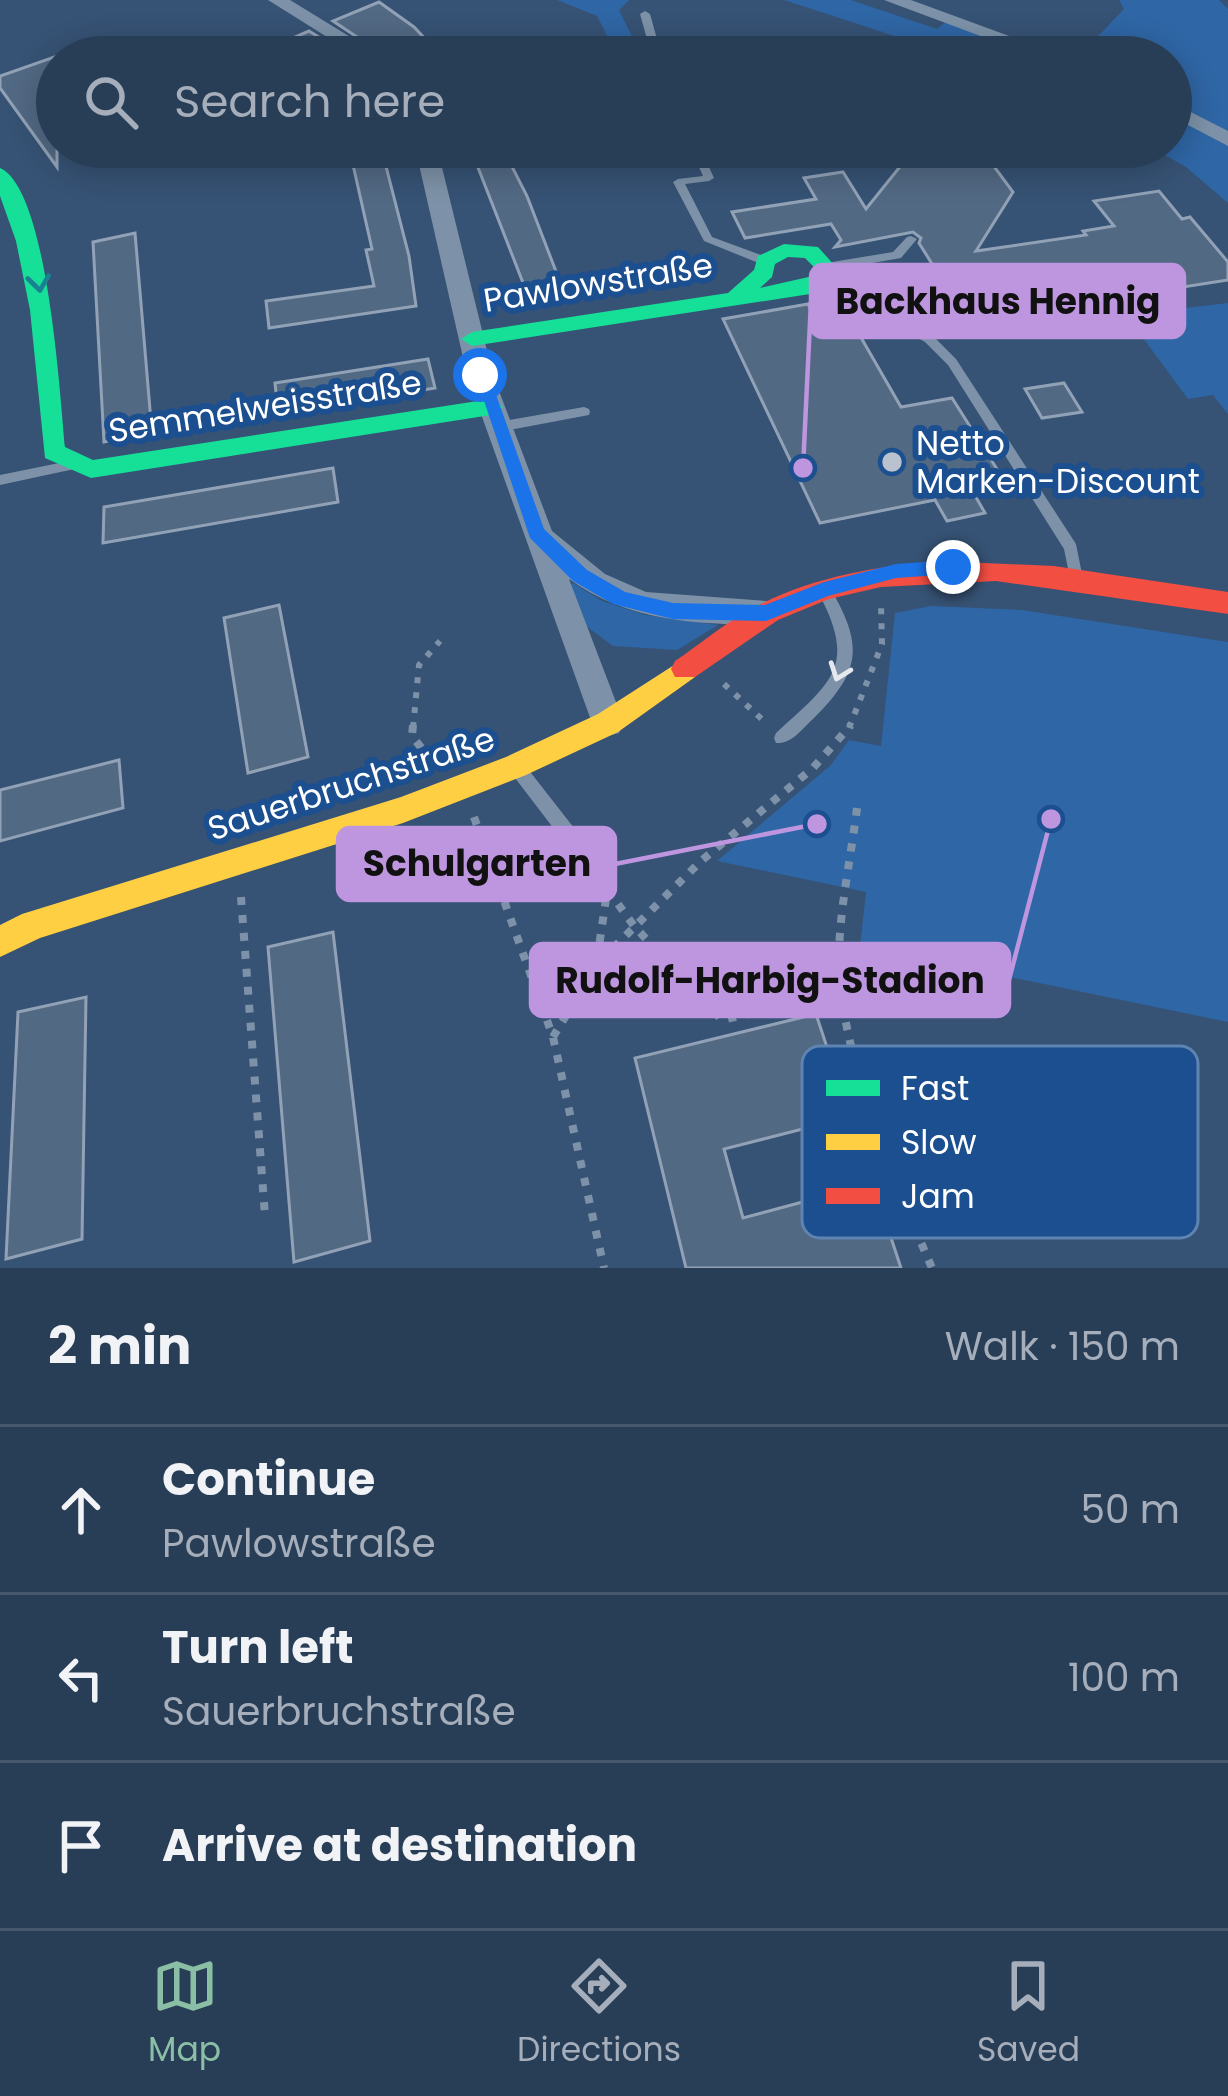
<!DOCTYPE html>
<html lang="en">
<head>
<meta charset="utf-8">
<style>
  body { margin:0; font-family:Poppins,sans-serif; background:#344961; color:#f1f3f6 }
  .stop { position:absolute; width:36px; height:36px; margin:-27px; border:9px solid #1a73e8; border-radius:50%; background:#fff }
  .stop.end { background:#1a73e8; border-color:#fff; box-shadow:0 3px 12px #0008 }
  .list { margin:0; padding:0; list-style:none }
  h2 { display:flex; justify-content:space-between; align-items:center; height:156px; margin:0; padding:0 48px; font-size:51px }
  h2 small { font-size:39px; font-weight:400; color:#a5aeba }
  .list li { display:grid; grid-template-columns:78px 1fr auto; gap:36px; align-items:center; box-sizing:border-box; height:168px; padding:0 48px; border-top:3px solid #44576d }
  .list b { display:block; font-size:45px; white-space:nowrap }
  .list p { margin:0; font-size:39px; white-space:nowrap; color:#a5aeba }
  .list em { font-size:39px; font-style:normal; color:#a5aeba }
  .icon { flex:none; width:66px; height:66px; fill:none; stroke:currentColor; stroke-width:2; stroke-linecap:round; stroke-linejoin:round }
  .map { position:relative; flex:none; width:1228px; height:1268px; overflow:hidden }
  .search { position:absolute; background:#283e57; box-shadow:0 6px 30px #0003; left:36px; right:36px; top:36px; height:132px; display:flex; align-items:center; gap:30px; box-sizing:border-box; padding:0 42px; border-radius:66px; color:#a5aeba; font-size:45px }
  .sheet { height:660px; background:#283e57 }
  nav { display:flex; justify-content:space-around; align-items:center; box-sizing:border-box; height:168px; border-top:3px solid #44576d; background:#283e57; font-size:33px; color:#a5aeba }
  nav a { display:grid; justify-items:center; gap:6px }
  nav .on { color:#8abfa5 }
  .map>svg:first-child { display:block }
  .green { fill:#2f66a5 }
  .building { fill:#526984; stroke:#92a2b6; stroke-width:3 }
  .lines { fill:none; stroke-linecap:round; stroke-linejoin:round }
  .path-far1 { stroke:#7d92a8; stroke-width:6; stroke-dasharray:6 9; stroke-linecap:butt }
  .path { stroke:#7d92a8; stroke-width:8; stroke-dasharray:8 10; stroke-linecap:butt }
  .lane { fill:#7d92a8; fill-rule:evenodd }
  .street { fill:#7d92a8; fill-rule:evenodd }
  .fast { fill:#16e098; fill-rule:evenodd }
  .slow { fill:#ffcf43; fill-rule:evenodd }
  .jam { fill:#f24e42; fill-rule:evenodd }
  .oneway { stroke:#198292 }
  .oneway2 { stroke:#e5e9ee }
  .route { fill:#1a73e8 }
  .poi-dot { fill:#b9c2ce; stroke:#1b4f8f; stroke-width:4.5 }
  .labels { text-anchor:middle; stroke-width:12; stroke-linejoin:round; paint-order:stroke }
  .street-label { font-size:33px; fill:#fff; stroke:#1b4f8f }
  .poi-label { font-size:33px; fill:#fff; stroke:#1b4f8f; text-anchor:start }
  .key { fill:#1b4f8f; stroke:#5f84b1; stroke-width:3 }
  .key-label { font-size:33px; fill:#fff }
  .leader { fill:none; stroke:#bd96df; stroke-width:4.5 }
  .callout-dot { fill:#bd96df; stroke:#1b4f8f; stroke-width:4.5 }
  .callout { fill:#bd96df; stroke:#bd96df; stroke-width:4.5 }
  .callout-label { font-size:36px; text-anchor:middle; font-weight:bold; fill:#111 }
</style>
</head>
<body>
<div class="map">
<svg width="1228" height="1268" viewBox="0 0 1228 1268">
  <rect width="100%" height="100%" fill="#365274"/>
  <path class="green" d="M557,0h72l-10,10 23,47h-24l-21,-41z
    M784,0h67l86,29 9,-7 94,35h-81z
    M1119,0h100l9,9v194l-42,-36 -35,-20h20v-90h-93l46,-48z
    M1228,303v111l-15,-19 -25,4 -62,-84z
    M573,583l29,18 43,14 73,10 -41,25 -64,-4 -27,-20 -16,-41z
    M931,606l91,4 206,32v380l-368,-76 6,-54 -149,-31 114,-96 18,-25 32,6 14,-133z"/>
  <path class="building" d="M379,2l35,25 28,30h-55l-54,-36z
    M309,31l42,26h-102z
    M57,56v111l-57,-79v-12z
    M349,147h32l28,109 7,50 -147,22 -3,-27 108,-15 -8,-36 6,-1z
    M470,147h32l25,49 35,91 -35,6z
    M951,152l42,13 20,27 -37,59 110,-16 -3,-4 31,-5 -20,-25 65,-10 23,28 8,-2 38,45v18l-64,10 -17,-23 -195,29 -33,-53 2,-5 -8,-6 -78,15 6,-7 -10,-16 -86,14 -13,-26 84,-13 -12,-21 39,-6 23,37 41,-51z
    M135,233l17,200 -48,9 -11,-200z
    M808,304l5,10 31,-6 57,99 51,-9 55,87 -34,7 12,21 -38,8 -12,-21 -115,23 -97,-204z
    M428,359l7,29 -157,25 -3,-30z
    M1064,383l18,29 -40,6 -17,-29z
    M333,468l5,34 -235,41 1,-36z
    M279,605l29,152 -60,16 -24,-155z
    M119,760l4,48 -123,33v-51z
    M333,932l37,309 -76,21 -26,-315z
    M86,997l-4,242 -76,20 12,-247z
    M816,1014l34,103 -126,32 19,69 130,-35 28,85h-215l-51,-210z"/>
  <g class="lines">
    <path class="path-far1" d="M724,684l43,40
      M413,728l6,-63 21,-24
      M849,728l33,-84 -1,-39"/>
    <path class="path" d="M413,725l-1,11 19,24
      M857,808c-7,59 -24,127 -16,186 14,96 53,186 91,274
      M474,817l79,220 51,231
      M597,875l37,51 88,94 119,-27
      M241,897l24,319
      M597,960l10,-68
      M553,1037l44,-73 104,-103 112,-93 38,-43"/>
    <path class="lane" d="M645,11l5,3 12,43h-10l-12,-43z
      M690,147h10l14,31 -5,3 -24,3 27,53 57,21v6h-8l-57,-23 -31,-59 5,-3 25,-3z
      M911,236l6,3 -16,19 -75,13 -6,-4 6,-4 67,-11 14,-15z
      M823,275l88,49 42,-10 4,1v6l-36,8 12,7 23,23 120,185 7,35 -2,4h-10l-7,-34 -116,-184 -23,-23 -106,-60v-6z
      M584,407l5,2 1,3 -1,3 -91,17 -7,-5 7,-5z
      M74,460l5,2 2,3 -2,3 -79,17v-10z
      M824,584l5,2c34,58 34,84 -16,133 -11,10 -21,25 -37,24l-2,-5 2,-5c57,-52 82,-67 41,-143z
      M518,762l6,2 68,87 3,6 -3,6 -6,2 -6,-2 -68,-89 -2,-5 2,-5z"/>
    <path class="street" d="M268,0h22l93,57h-24z
      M884,0h27l155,57h-29z
      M1171,102l57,29v15l-57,-30z
      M415,147h22l56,228 59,156 53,43 41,18 120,9 10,4 5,8 -5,8 -10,4c-71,-1 -137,-3 -197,-46l55,144 -5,10 -11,3 -11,-3 -5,-10 -125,-348z"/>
    <path class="fast" d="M0,168c48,21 60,228 65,279l28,13 398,-61 12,8 -12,8 -400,63 -46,-20 -15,-148 -14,-69 -16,-45z
      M784,244l34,3 18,20 -6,17 -20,10 -338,52 -11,-7 11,-7 256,-39 26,-23 4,-14zM788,257l17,1 10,10 -2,8 -53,12 12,-11 3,-13z"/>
    <path class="slow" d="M685,658l10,3 4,8 -4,8 -77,55 -92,43 -123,48 -363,115 -40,19v-32l22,-11 379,-117 105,-40 92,-43z"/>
    <path class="jam" d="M938,561l116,5 174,26v22l-232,-33 -115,6 -52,12 -51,21 -83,57h-20l-4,-8 4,-8c24,-16 46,-35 71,-49 59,-34 126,-45 192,-51z"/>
  </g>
  <defs><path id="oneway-chevron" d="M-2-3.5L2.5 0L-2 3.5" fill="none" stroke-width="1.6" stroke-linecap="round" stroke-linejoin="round" transform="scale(3)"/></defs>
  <use class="oneway" href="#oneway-chevron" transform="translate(39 283) rotate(82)"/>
  <use class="oneway2" href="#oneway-chevron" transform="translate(839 672) rotate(110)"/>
  <path class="route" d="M474,371l15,4 55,154 43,41 38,22 48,11 92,2 59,-23 72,-18 57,-4 10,7 -10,7 -57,4 -68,18 -62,25 -93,-2 -60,-15 -40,-23 -43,-43z"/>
  <circle class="poi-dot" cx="892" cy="462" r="12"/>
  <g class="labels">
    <g class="street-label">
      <text transform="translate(598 282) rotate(-9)" y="12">Pawlowstraße</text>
      <text transform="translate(265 406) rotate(-9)" y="12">Semmelweisstraße</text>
      <text transform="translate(351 783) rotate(-18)" y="12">Sauerbruchstraße</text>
    </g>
    <g class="poi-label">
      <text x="916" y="455">Netto<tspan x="916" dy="38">Marken-Discount</tspan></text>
    </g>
  </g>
  <rect x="802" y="1046" width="396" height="192" rx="18" class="key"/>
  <rect x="826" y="1080" width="54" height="16" fill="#16e098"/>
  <rect x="826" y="1134" width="54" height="16" fill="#ffcf43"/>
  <rect x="826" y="1188" width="54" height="16" fill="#f24e42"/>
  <g class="key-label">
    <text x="901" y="1100">Fast</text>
    <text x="901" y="1154">Slow</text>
    <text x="901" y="1208">Jam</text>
  </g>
  <path class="leader" d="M803 468L811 301M817 824L615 864M1051 819L1009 980"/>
  <g class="callout-dot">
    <circle cx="803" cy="468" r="12"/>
    <circle cx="817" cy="824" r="12"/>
    <circle cx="1051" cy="819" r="12"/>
  </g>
  <g class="callout">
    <rect x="811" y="265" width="373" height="72" rx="12"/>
    <rect x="338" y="828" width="277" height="72" rx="12"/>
    <rect x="531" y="944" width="478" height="72" rx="12"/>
  </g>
  <g class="callout-label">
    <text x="998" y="314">Backhaus Hennig</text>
    <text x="477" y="876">Schulgarten</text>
    <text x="770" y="993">Rudolf-Harbig-Stadion</text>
  </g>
</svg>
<div class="stop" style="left:480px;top:375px"></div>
<div class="stop end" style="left:953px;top:567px"></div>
<div class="search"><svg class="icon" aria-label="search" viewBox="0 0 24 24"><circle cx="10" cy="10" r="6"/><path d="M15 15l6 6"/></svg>Search here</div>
</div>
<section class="sheet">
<h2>2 min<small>Walk · 150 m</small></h2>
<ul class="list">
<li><svg class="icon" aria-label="ahead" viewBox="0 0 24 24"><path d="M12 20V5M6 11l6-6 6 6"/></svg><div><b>Continue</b><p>Pawlowstraße</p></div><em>50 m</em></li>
<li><svg class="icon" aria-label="left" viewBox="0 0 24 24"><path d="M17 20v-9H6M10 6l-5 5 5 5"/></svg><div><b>Turn left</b><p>Sauerbruchstraße</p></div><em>100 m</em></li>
<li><svg class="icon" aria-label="arrive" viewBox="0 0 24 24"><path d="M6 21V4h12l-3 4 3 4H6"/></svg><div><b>Arrive at destination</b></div></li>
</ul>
</section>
<nav>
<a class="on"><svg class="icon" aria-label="map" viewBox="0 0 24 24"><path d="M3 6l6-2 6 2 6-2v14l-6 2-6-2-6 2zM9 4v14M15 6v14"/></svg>Map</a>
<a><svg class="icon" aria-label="directions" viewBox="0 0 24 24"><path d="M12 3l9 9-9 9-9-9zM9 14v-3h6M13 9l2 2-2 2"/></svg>Directions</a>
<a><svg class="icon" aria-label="saved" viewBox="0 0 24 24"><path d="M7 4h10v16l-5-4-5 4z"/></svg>Saved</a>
</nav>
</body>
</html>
